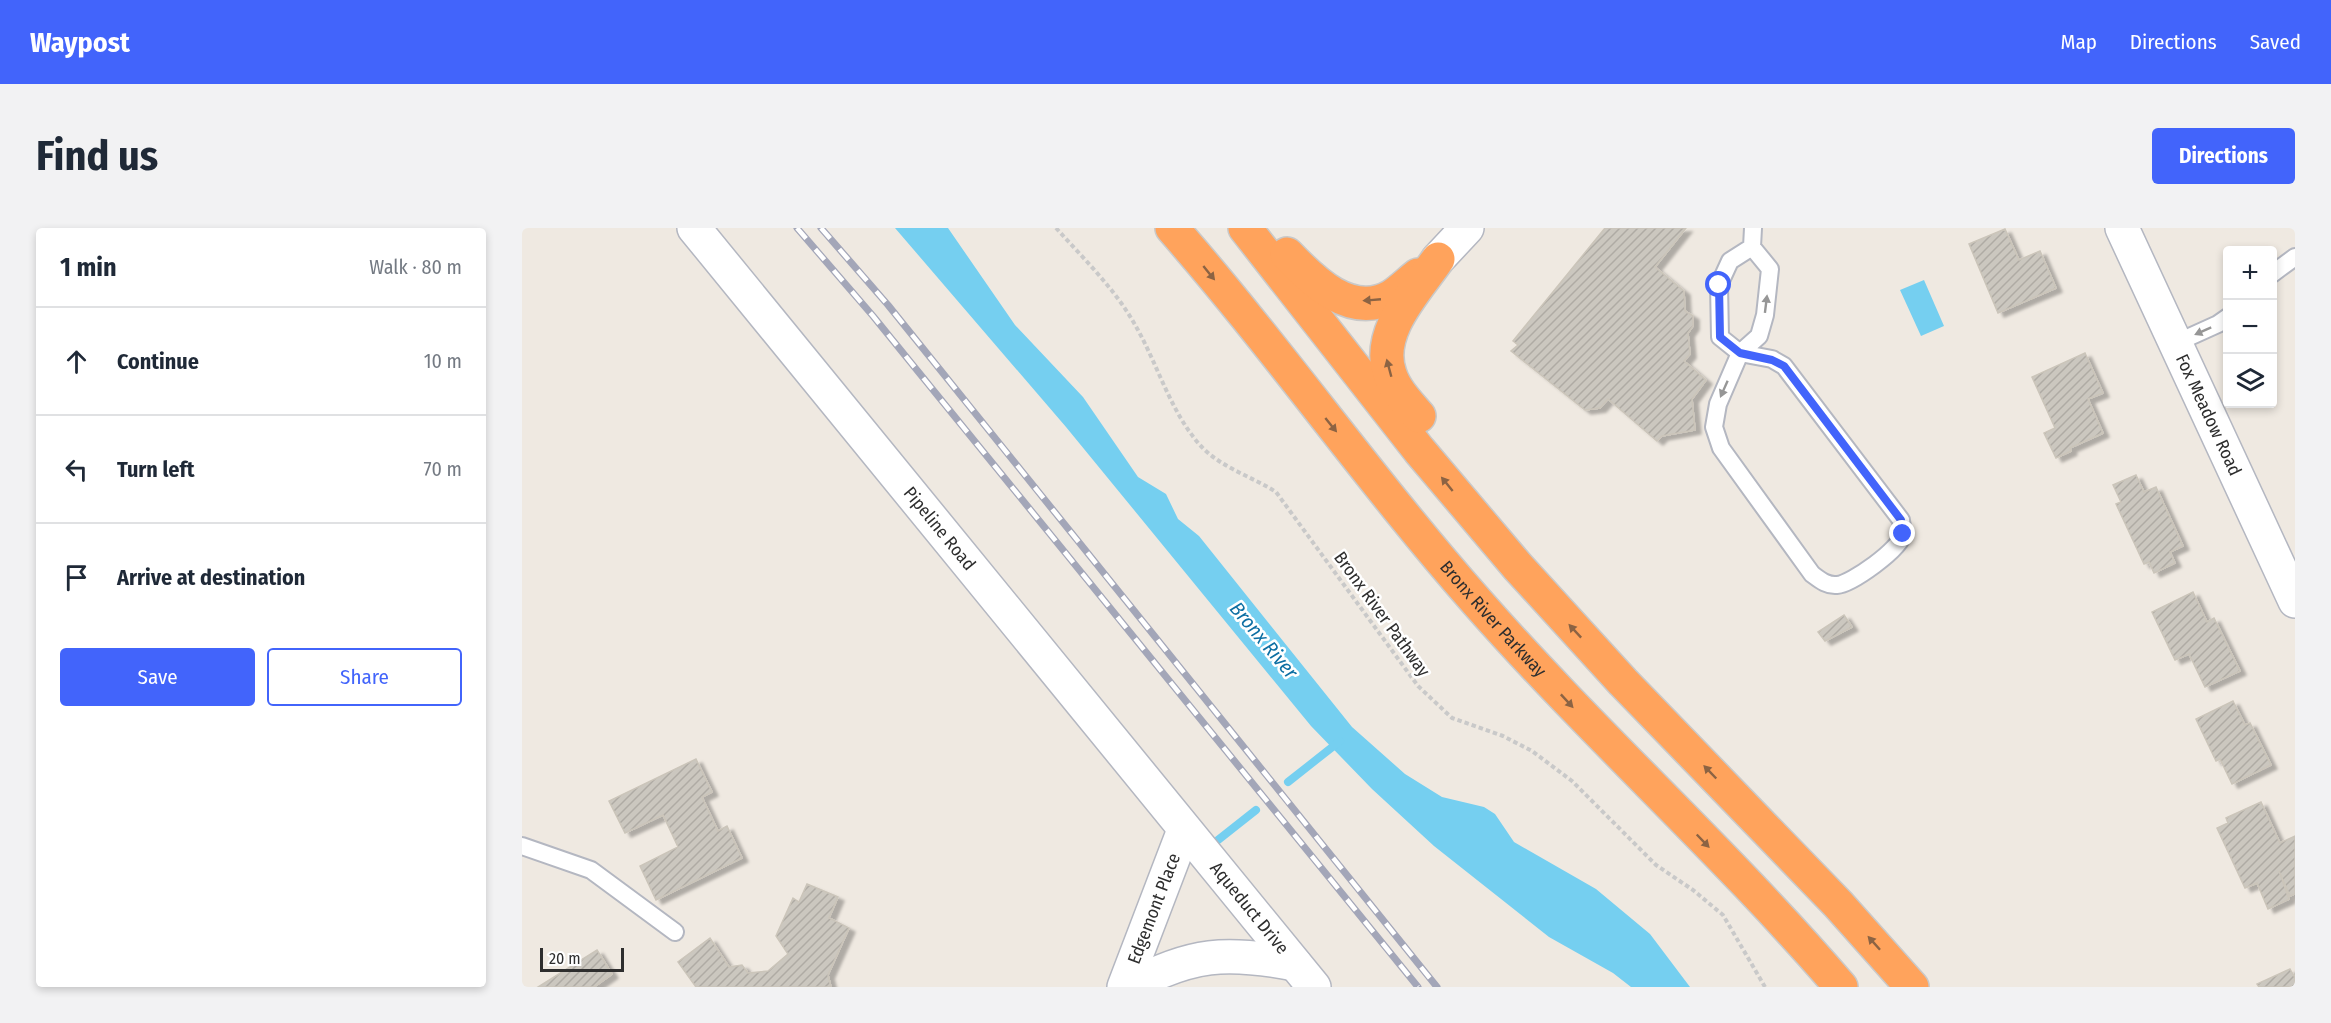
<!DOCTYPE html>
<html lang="en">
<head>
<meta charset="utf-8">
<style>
  body { margin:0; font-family:"Fira Sans Condensed",sans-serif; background:#f2f2f3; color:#1f2937 }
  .controls { position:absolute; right:18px; top:18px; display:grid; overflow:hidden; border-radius:6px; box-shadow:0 3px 9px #0003 }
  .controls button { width:54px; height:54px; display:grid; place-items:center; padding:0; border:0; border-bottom:2px solid #e0e1e3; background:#fff; color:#1f2937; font:30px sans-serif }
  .scale { position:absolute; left:18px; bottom:15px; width:84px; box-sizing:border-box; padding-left:6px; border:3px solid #2e2e2e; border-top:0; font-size:16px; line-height:21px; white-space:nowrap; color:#2e2e2e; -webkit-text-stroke:4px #fff; paint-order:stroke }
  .stop { position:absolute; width:18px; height:18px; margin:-14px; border:4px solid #4264fb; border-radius:50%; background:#fff }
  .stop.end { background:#4264fb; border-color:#fff; box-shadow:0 2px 6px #0008 }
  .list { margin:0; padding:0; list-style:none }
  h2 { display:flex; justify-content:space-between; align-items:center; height:78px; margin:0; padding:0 24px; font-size:26px }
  h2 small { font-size:20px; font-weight:400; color:#747a83 }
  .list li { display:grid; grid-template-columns:39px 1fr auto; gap:18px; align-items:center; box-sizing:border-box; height:108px; padding:0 24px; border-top:2px solid #e0e1e3 }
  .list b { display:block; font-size:22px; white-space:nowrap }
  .list em { font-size:20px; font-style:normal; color:#747a83 }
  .actions { display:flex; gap:12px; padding:18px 24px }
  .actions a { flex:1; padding:14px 0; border:2px solid #4264fb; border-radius:6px; text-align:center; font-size:21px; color:#4264fb }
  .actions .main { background:#4264fb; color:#fff }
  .icon { flex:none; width:33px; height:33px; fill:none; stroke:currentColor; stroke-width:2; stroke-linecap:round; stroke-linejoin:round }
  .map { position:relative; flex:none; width:1773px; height:759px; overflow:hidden; border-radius:6px }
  header { display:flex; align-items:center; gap:36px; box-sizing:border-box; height:84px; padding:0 30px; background:#4264fb; color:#fff }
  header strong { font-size:28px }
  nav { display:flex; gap:33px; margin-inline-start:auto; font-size:21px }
  .intro { display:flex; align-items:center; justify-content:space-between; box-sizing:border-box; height:144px; padding:0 36px }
  h1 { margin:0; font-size:42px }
  .button { padding:15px 27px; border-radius:6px; background:#4264fb; color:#fff; font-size:21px; font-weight:700 }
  main { display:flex; gap:36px; padding:0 36px }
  aside { flex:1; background:#fff; border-radius:6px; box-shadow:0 3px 9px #0003 }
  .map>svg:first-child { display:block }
  .water { fill:#75cff0 }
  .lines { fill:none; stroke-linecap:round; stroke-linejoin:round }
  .stream { stroke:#75cff0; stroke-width:8 }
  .building { fill:url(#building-hatch); stroke:#cbc5ba; stroke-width:1.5; filter:url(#shadow) }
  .lane-casing { stroke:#b4b7c1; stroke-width:20 }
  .street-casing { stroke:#b4b7c1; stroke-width:36 }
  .secondary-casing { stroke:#b4b7c1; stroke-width:36 }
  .highway-casing { stroke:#c9c9c9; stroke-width:36 }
  .path { stroke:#c9c9c9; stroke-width:4; stroke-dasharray:4.5 3; stroke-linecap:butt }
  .lane { stroke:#fff; stroke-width:16 }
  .street { stroke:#fff; stroke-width:33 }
  .secondary { stroke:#fff; stroke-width:33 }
  .highway { stroke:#ffa35c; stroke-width:33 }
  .rail-casing { stroke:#a3a6b8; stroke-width:7 }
  .rail { stroke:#fff; stroke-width:4.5; stroke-dasharray:14; stroke-linecap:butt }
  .oneway { fill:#8c6343 }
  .oneway2 { fill:#969696 }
  .route { stroke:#4264fb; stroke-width:8 }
  .labels { text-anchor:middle; stroke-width:5; stroke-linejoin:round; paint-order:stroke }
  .street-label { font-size:18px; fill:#2e2e2e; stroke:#fff }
  .water-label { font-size:20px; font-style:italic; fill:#0d6fa3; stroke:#fff }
</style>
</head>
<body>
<header>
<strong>Waypost</strong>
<nav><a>Map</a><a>Directions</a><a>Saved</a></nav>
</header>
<div class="intro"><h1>Find us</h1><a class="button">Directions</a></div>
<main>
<aside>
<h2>1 min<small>Walk · 80 m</small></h2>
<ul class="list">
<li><svg class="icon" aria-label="ahead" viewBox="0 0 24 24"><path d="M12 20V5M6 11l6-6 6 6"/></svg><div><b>Continue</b></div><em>10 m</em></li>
<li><svg class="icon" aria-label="left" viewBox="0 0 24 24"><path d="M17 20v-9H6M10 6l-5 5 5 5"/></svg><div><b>Turn left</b></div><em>70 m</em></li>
<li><svg class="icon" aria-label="arrive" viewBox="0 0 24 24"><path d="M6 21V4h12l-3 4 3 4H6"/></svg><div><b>Arrive at destination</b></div></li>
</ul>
<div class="actions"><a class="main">Save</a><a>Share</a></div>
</aside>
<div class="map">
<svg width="1773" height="759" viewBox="0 0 1773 759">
  <defs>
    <pattern id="building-hatch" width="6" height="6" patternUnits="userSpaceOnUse" patternTransform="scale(1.5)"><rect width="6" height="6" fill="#cbc7bf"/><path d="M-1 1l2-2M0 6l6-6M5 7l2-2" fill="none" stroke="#afaba4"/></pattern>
    <filter id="shadow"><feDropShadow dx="6" dy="4" stdDeviation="1.5" flood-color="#0004"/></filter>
  </defs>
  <rect width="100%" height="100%" fill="#efe9e1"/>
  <path class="water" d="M373,0h53l67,97 68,72 55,80 28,17 12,25 21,17 153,191 53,47 37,23 42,10 11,7 19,28 82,47 54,45 40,53h-59l-18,-14 -64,-36 -115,-91 -62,-57 -61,-63 -245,-299z
    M1402,52l20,46 -23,10 -21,-46z"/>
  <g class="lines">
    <path class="stream" d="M766,554l52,-41
      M696,612l38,-30"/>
  </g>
  <path class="building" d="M1083,0h81l-31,39 29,24 1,20 8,5v10l-5,7 2,21 -6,7 22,19 -14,19 3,31 -33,6 -5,5 -49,-42 -8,9 -15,2 -74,-59 7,-6 -5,-4z
    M1483,1l14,31 21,-9 16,37 -58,25 -29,-69z
    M1563,125l18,40 -15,6 15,34 -33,15 1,3 -15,7 -12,-25 11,-5 -23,-51z
    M1614,247l8,17 12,-5 27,59 -13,6 5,11 -21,10 -5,-11 -5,2 -28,-60 5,-2 -8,-17z
    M1671,364l14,30 7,-4 26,53 -35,16 -16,-33 -14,6 -23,-48z
    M1322,387l8,12 -27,14 -7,-9z
    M1711,473l12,24 5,-2 21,42 -39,19 -12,-25 -4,2 -20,-42z
    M174,531l16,33 -10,5 16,34 9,-5 15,32 -86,42 -16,-34 38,-19 -15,-32 -38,18 -16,-32z
    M1739,574l19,41 15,-7v58l-5,2 -11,-25 10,28 -21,10 -11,-26 -12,5 -28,-60 11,-5 -2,-5z
    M285,656l31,13 -9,21 20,10 -21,47 3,12h-135l-18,-25 32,-24 19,29 13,-2 6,8 20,-2 20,-17 -12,-18 17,-38 6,4z
    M75,722l15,24 -18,13h-56z
    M1768,741l5,9v9h-36l-2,-3z"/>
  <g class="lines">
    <g class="lane-casing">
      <path id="lane" d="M1230,19l-22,14 -11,24 1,52 20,16 32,6 12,7 117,154c0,4 3,11 2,14 -2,15 -52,50 -66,51 -10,1 -17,-5 -25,-11l-91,-126 -7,-21 4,-23 22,-51 19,-17 6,-21 5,-46 -18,-22 1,-19
        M1750,46l23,-17
        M1654,115l42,-19 10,-7
        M0,618l69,24 84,62"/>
    </g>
    <g class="street-casing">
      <g id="street">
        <path id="s1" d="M1600,0l173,373"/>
        <path d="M916,31l29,-31"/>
        <path id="s2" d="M602,759l60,-157"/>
        <path d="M607,759c62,-34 98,-36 166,-23"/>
      </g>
    </g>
    <g class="secondary-casing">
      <g id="secondary">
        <path id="s3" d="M172,0l620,759"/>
      </g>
    </g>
    <g class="highway-casing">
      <g id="highway">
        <path id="s4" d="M650,0c106,121 199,254 305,374 117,133 249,251 364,385"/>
        <path d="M723,0l174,222 99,117 105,115 215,222 74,83"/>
        <path d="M765,26c25,26 64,66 105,42 9,-6 17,-14 26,-21"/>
        <path d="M897,188c-11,-13 -24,-26 -29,-42 -15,-42 26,-83 48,-115"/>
      </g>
    </g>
    <path class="path" d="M534,0c27,30 58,60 78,95 23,39 35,86 65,121 20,23 52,32 77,48l142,194 34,32 51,18 29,15 40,30 84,84 37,25 30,25 42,72"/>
    <use href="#lane" class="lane"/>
    <use href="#street" class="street"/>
    <use href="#secondary" class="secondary"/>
    <use href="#highway" class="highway"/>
    <g class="rail-casing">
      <path id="rail" d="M275,0l76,88 545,671
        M299,0l67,77 549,682"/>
    </g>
    <use href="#rail" class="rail"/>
  </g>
  <defs><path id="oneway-solid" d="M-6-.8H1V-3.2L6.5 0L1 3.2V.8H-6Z" transform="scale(1.5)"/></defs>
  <g class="oneway">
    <use href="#oneway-solid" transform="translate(687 45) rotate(51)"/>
    <use href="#oneway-solid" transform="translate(850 72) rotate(175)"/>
    <use href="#oneway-solid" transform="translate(867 140) rotate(-105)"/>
    <use href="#oneway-solid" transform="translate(809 197) rotate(51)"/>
    <use href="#oneway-solid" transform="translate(925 256) rotate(-129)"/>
    <use href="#oneway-solid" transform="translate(1053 403) rotate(-133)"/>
    <use href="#oneway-solid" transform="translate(1045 473) rotate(47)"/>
    <use href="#oneway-solid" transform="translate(1188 544) rotate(-134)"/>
    <use href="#oneway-solid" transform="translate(1181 613) rotate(46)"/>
    <use href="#oneway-solid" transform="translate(1352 715) rotate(-132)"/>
  </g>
  <g class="oneway2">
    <use href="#oneway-solid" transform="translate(1244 76) rotate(-83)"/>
    <use href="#oneway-solid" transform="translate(1681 103) rotate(156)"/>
    <use href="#oneway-solid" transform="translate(1202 161) rotate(114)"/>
  </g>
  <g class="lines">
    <path class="route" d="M1197,57l1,52 20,16 32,7 12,6 117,154 2,14"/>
  </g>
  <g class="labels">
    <g class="street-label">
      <text dy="6" stroke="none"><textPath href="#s1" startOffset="206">Fox Meadow Road</textPath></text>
      <text dy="6" stroke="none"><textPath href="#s3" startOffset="388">Pipeline Road</textPath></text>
      <text transform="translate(860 386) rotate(54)" y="6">Bronx River Pathway</text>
      <text dy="6" stroke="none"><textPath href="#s4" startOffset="506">Bronx River Parkway</textPath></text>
      <text dy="6" stroke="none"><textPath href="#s3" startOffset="878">Aqueduct Drive</textPath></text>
      <text dy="6" stroke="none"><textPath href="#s2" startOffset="84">Edgemont Place</textPath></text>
    </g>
    <g class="water-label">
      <text transform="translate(742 412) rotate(50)" y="7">Bronx River</text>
    </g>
  </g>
</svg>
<div class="controls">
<button>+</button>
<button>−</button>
<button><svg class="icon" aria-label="layers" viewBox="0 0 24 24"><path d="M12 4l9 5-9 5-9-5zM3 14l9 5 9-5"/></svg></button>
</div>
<div class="scale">20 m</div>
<div class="stop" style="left:1197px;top:57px"></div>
<div class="stop end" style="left:1381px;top:306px"></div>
</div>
</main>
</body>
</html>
